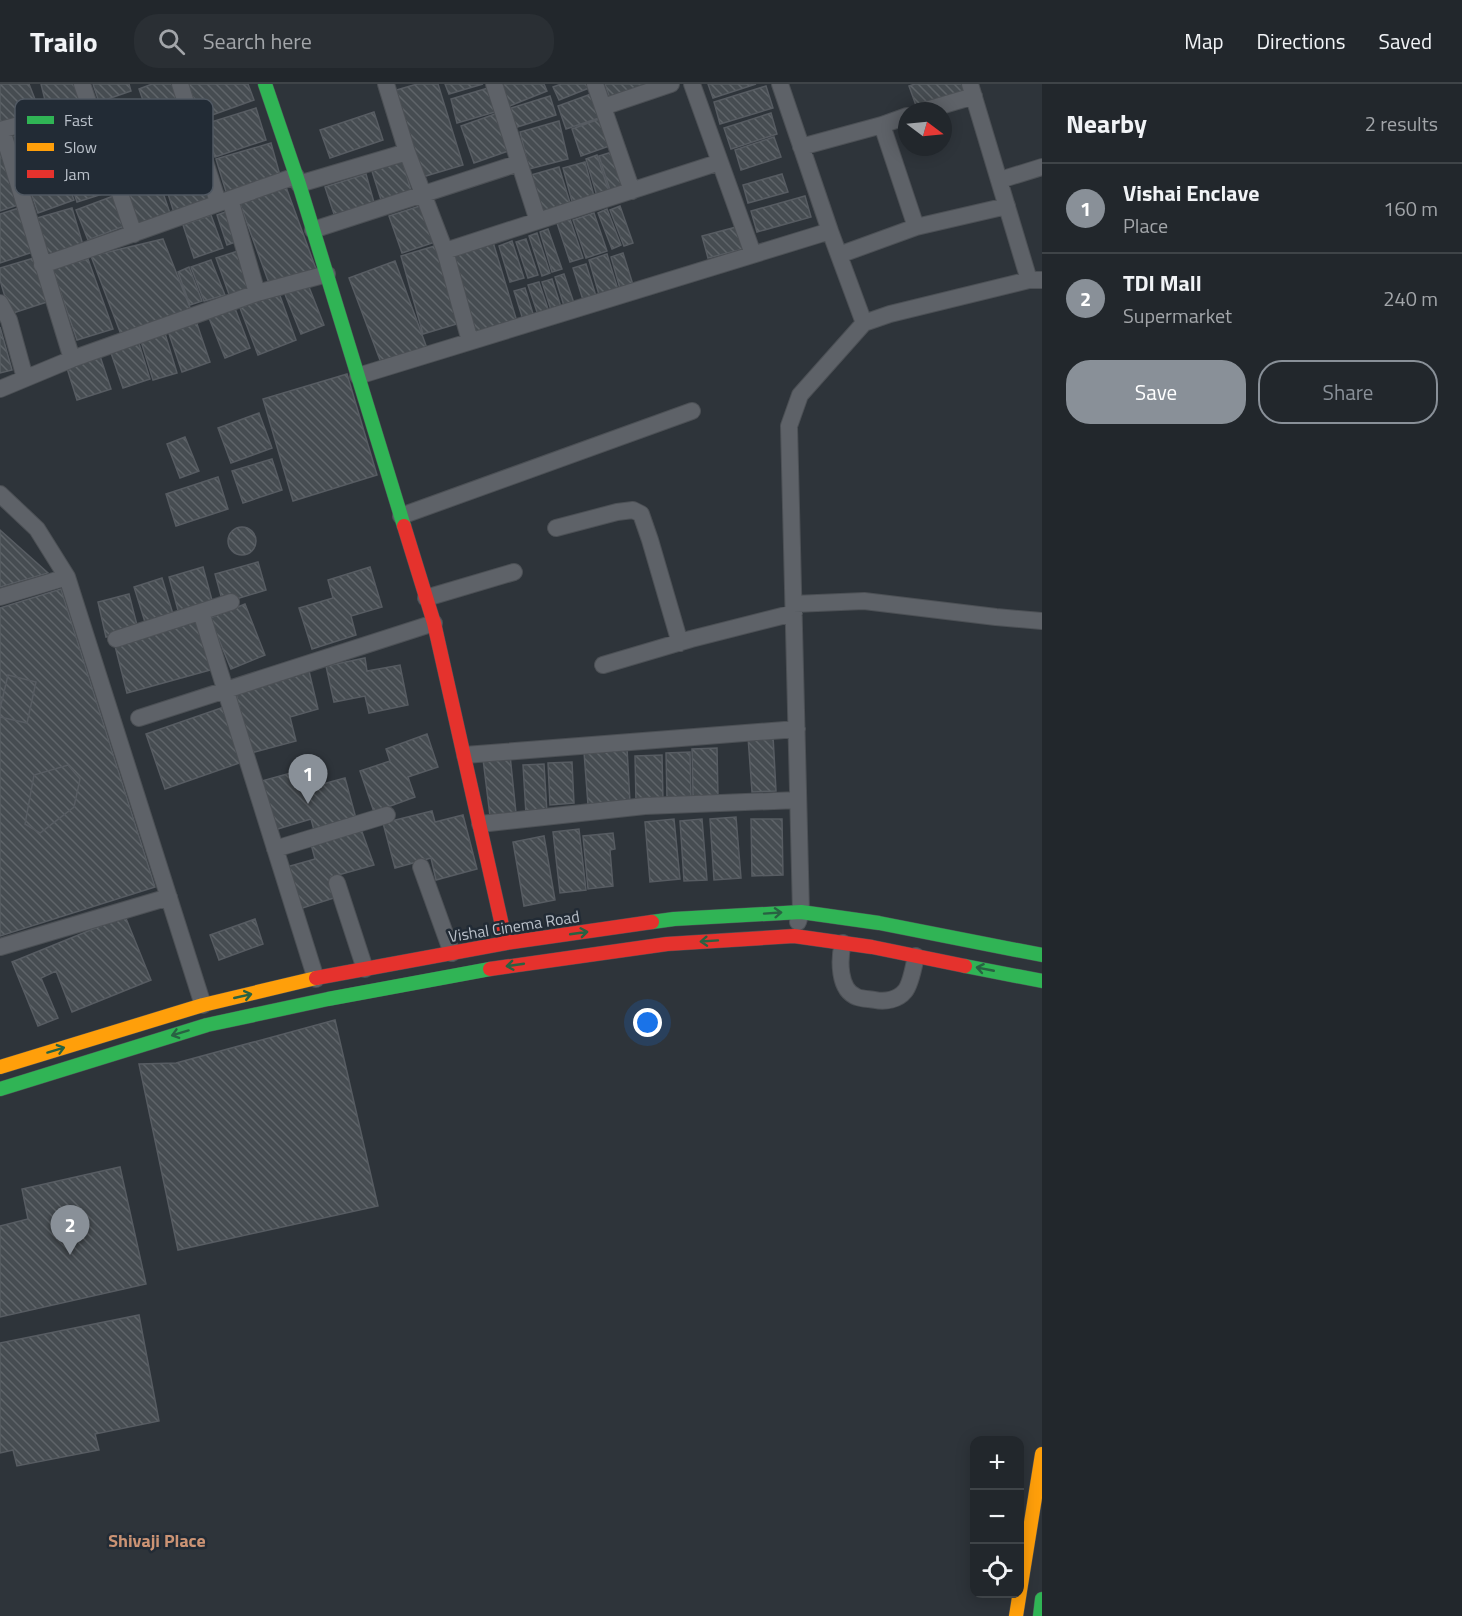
<!DOCTYPE html>
<html lang="en">
<head>
<meta charset="utf-8">
<style>
  body { margin:0; font-family:"Titillium Web",sans-serif; background:#2a2f34; color:#f1f3f6 }
  .controls { position:absolute; right:18px; bottom:18px; display:grid; overflow:hidden; border-radius:12px; box-shadow:0 3px 15px #0003 }
  .controls button { width:54px; height:54px; display:grid; place-items:center; padding:0; border:0; border-bottom:2px solid #3f4448; background:#22272c; color:#f1f3f6; font:30px sans-serif }
  .compass { position:absolute; left:898px; top:18px; width:54px; height:54px; border-radius:50%; background:#22272c; box-shadow:0 3px 15px #0003; rotate:106deg }
  .you { position:absolute; left:648px; top:939px; width:21px; height:21px; margin:-15px; border:4px solid #fff; border-radius:50%; background:#1a73e8; box-shadow:0 0 0 9px #1a73e833 }
  .badge { display:grid; place-items:center; width:39px; height:39px; border-radius:50%; background:#899098; color:#fff; font-size:20px; font-weight:700 }
  .pin { position:absolute; translate:-50% -50px; filter:drop-shadow(0 2px 3px #0008) }
  .pin::after { content:''; position:absolute; top:32px; width:21px; height:18px; background:inherit; clip-path:polygon(0 0,100% 0,50% 100%) }
  .list { margin:0; padding:0; list-style:none }
  h2 { display:flex; justify-content:space-between; align-items:center; height:78px; margin:0; padding:0 24px; font-size:26px }
  h2 small { font-size:20px; font-weight:400; color:#a2a5a9 }
  .list li { display:grid; grid-template-columns:39px 1fr auto; gap:18px; align-items:center; box-sizing:border-box; height:90px; padding:0 24px; border-top:2px solid #3f4448 }
  .list b { display:block; font-size:22px; white-space:nowrap }
  .list p { margin:0; font-size:20px; white-space:nowrap; color:#a2a5a9 }
  .list em { font-size:20px; font-style:normal; color:#a2a5a9 }
  .actions { display:flex; gap:12px; padding:18px 24px }
  .actions a { flex:1; padding:14px 0; border:2px solid #899098; border-radius:24px; text-align:center; font-size:21px; color:#899098 }
  .actions .main { background:#899098; color:#fff }
  .icon { flex:none; width:33px; height:33px; fill:none; stroke:currentColor; stroke-width:2; stroke-linecap:round; stroke-linejoin:round }
  .map { position:relative; flex:none; width:1042px; height:1532px; overflow:hidden }
  header { display:flex; align-items:center; gap:36px; box-sizing:border-box; height:84px; padding:0 30px; background:#22272c; border-bottom:2px solid #3f4448 }
  header strong { font-size:28px }
  nav { display:flex; gap:33px; margin-inline-start:auto; font-size:21px }
  .search { width:420px; height:54px; background:#2a2f34; display:flex; align-items:center; gap:15px; box-sizing:border-box; padding:0 21px; border-radius:24px; color:#a2a5a9; font-size:22px }
  main { display:flex }
  aside { flex:1; background:#22272c }
  .map>svg:first-child { display:block }
  .building { fill:url(#building-back-hatch); stroke:#575c62; stroke-width:1.5 }
  .lines { fill:none; stroke-linecap:round; stroke-linejoin:round }
  .street-casing { stroke:#4c5055; stroke-width:18 }
  .fast-casing { stroke:#4c5055; stroke-width:15 }
  .slow-casing { stroke:#4c5055; stroke-width:15 }
  .jam-casing { stroke:#4c5055; stroke-width:15 }
  .street { stroke:#5e6268; stroke-width:16 }
  .fast { stroke:#30b455; stroke-width:14 }
  .slow { stroke:#ff9f0a; stroke-width:14 }
  .jam { stroke:#e5322d; stroke-width:14 }
  .oneway { stroke:#286242 }
  .labels { text-anchor:middle; stroke-width:5; stroke-linejoin:round; paint-order:stroke }
  .street-label { font-size:16px; fill:#bac1ca; stroke:#222b35 }
  .neighbourhood-label { font-size:18px; font-weight:bold; fill:#cb9374; stroke:#222b35 }
  .key { fill:#222b35; stroke:#505862; stroke-width:1.5 }
  .key-label { font-size:16px; fill:#bac1ca }
</style>
</head>
<body>
<header>
<strong>Trailo</strong>
<div class="search"><svg class="icon" aria-label="search" viewBox="0 0 24 24"><circle cx="10" cy="10" r="6"/><path d="M15 15l6 6"/></svg>Search here</div>
<nav><a>Map</a><a>Directions</a><a>Saved</a></nav>
</header>
<main>
<div class="map">
<svg width="1042" height="1532" viewBox="0 0 1042 1532">
  <defs>
    <pattern id="building-back-hatch" width="6" height="6" patternUnits="userSpaceOnUse" patternTransform="scale(1.5)"><rect width="6" height="6" fill="#464c51"/><path d="M-1 5l2 2M0 0l6 6M5-1l2 2" fill="none" stroke="#5f6469"/></pattern>
  </defs>
  <rect width="100%" height="100%" fill="#2e343a"/>
  <path class="building" d="M0,0h29l11,28 -40,15z
    M41,0h34l5,20 -32,8z
    M93,0h36l2,7 -32,11z
    M152,0h23l17,46 -34,13 -19,-54z
    M188,0h60l6,16 -53,19z
    M417,0h21l25,81 -44,13 -26,-87z
    M445,0h38l-34,10z
    M498,0h46l3,7 -40,16z
    M561,0h26l2,4 -30,12 -6,-13z
    M605,0h48l-43,15z
    M708,0h48l-43,14z
    M915,0h49l3,9 -49,18 -9,-25z
    M766,2l7,22 -53,16 -6,-22z
    M488,4l7,24 -38,11 -6,-24z
    M591,10l8,24 -33,11 -8,-23z
    M550,12l6,19 -42,13 -6,-19z
    M256,24l10,32 -51,17 -10,-33z
    M86,26l26,81 -35,11 -26,-80z
    M374,28l9,28 -53,18 -10,-28z
    M498,29l13,37 -37,13 -13,-37z
    M771,29l6,21 -46,15 -7,-21z
    M602,34l10,27 -31,11 -9,-27z
    M559,37l9,38 -39,10 -9,-37z
    M48,42l26,74 -36,13 -26,-76z
    M774,53l7,20 -40,13 -6,-20z
    M271,59l10,36 -54,16 -11,-36z
    M197,64l16,54 -38,14 -17,-54z
    M0,66l18,55 -18,6z
    M612,68l11,34 -13,4 -11,-34z
    M597,71l12,37 -12,4 -11,-37z
    M401,72l12,41 -30,9 -13,-41z
    M585,78l10,38 -22,5 -10,-37z
    M559,83l12,39 -28,9 -12,-40z
    M366,90l9,32 -39,14 -11,-33z
    M782,90l6,18 -40,11 -5,-18z
    M160,100l11,32 -33,12 -12,-32z
    M286,103l30,82 -46,17 -30,-82z
    M116,111l11,30 -39,15 -12,-30z
    M805,112l6,21 -54,15 -6,-21z
    M423,121l12,37 -33,11 -13,-37z
    M620,122l13,37 -9,3 -14,-36z
    M22,123l14,44 -36,12v-49z
    M72,124l11,37 -35,10 -11,-37z
    M607,125l14,36 -9,4 -14,-36z
    M231,126l10,30 -14,5 -10,-30z
    M594,129l13,38 -21,7 -13,-38z
    M211,131l12,33 -29,10 -11,-33z
    M570,135l13,39 -13,4 -13,-39z
    M740,142l7,22 -39,10 -6,-22z
    M548,145l14,40 -10,3 -12,-40z
    M537,149l13,40 -8,3 -13,-40z
    M163,155l28,71 -69,27 -31,-81z
    M526,155l12,36 -10,3 -12,-36z
    M512,157l12,37 -14,4 -11,-36z
    M493,158l25,83 -43,13 -25,-83z
    M438,161l22,78 -37,11 -22,-78z
    M241,166l11,38 -22,9 -14,-39z
    M623,169l11,35 -13,4 -10,-35z
    M607,170l12,39 -19,5 -11,-38z
    M34,174l13,44 -37,12 -10,-34v-12z
    M88,175l25,70 -36,11 -25,-72z
    M211,176l14,35 -21,6 -13,-34z
    M395,177l33,90 -45,17 -34,-90z
    M586,180l10,32 -13,4 -10,-32z
    M189,183l13,34 -12,4 -12,-33z
    M564,190l11,32 -10,3 -10,-32z
    M552,195l10,31 -10,3 -10,-31z
    M307,198l17,43 -23,9 -17,-42z
    M539,198l11,33 -11,3 -11,-33z
    M525,204l10,32 -11,3 -10,-32z
    M279,209l17,47 -38,15 -18,-47z
    M233,219l17,45 -25,10 -18,-45z
    M196,237l14,41 -28,10 -14,-41z
    M0,243l12,43 -12,3z
    M164,246l13,43 -24,7 -13,-42z
    M137,253l13,42 -27,9 -14,-41z
    M99,269l12,36 -34,11 -11,-35z
    M347,290l30,101 -84,26 -30,-102z
    M259,329l13,35 -41,15 -13,-35z
    M185,353l14,34 -19,7 -13,-34z
    M272,375l10,31 -39,13 -11,-32z
    M218,393l10,32 -52,17 -10,-32z
    M228 457a14 14 0 1 1 28 0a14 14 0 1 1-28 0Z
    M0,446l48,43 -48,14z
    M258,478l8,28 -43,13 -8,-29z
    M203,483l10,37 -34,10 -10,-37z
    M370,483l12,40 -31,9 5,19 -44,14 -13,-41 34,-10 -5,-18z
    M162,494l11,36 -28,8 -11,-35z
    M61,505l94,298 -155,49v-328z
    M129,510l9,35 -32,8 -8,-35z
    M245,520l20,51 -34,14 -21,-51z
    M200,534l14,51 -87,24 -13,-51z
    M365,574l2,13 33,-6 8,40 -39,8 -4,-17 -31,6 -8,-36z
    M309,587l9,38 -28,8 6,24 -45,12 -16,-63z
    M8,591l28,7 -9,41 -27,-6v-8z
    M227,622l18,55 -80,28 -19,-55z
    M427,650l11,33 -30,10 7,20 -41,15 -14,-41 30,-10 -4,-12z
    M773,652l3,55 -24,1 -4,-55z
    M627,664l3,54 -42,3 -4,-53z
    M717,664l1,48h-25l-1,-47z
    M690,668l1,46 -24,1 -1,-46z
    M510,671l6,58 -26,3 -7,-57z
    M662,671l1,46h-27l-1,-45z
    M572,678l2,41 -24,2 -2,-42z
    M544,680l3,49 -21,1 -3,-49z
    M68,681l12,14 -6,28 -34,26 -15,-9 9,-49z
    M302,686l6,18 37,-10 12,44 -42,12 -4,-15 -40,12 -13,-49z
    M432,727l3,11 28,-7 14,54 -41,11 -5,-22 -36,10 -12,-45z
    M736,733l5,61 -27,2 -4,-61z
    M674,735l6,60 -30,3 -5,-60z
    M702,735l5,61 -23,1 -4,-60z
    M751,735h31l1,56 -31,1z
    M361,745l13,36 -43,12 6,20 -41,13 -13,-42 32,-9 -4,-15z
    M579,745l7,61 -26,3 -7,-61z
    M613,749l2,16 -5,1 3,36 -25,3 -5,-53z
    M544,752l11,64 -31,6 -11,-64z
    M125,832l26,64 -79,32 -16,-41 -15,7 17,40 -20,8 -26,-64z
    M255,835l8,25 -44,16 -9,-25z
    M335,936l43,186 -200,44 -39,-186 37,-1z
    M120,1083l26,117 -146,33v-91l28,-7 -6,-30z
    M139,1231l20,106 -64,13 4,16 -82,16 -4,-16 -13,3v-110z"/>
  <g class="lines">
    <g class="street-casing">
      <path id="street" d="M82,0l52,150
        M180,0l38,118
        M386,0l21,68 38,99 25,90
        M494,0l44,137
        M595,0l37,107
        M692,0l61,170
        M780,0l50,147 34,92
        M970,0l59,196
        M603,23l68,-23
        M923,27l51,-15
        M0,46l90,-24
        M2,46l70,229
        M801,63l81,-22
        M1000,96l42,-13
        M299,100l108,-32
        M230,115l27,94
        M916,143l91,-21
        M313,146l206,-67
        M445,167l275,-89
        M839,171l77,-28 -34,-102 25,-9
        M42,181c85,-28 169,-60 254,-89
        M0,219l9,17 16,58
        M358,292l472,-145
        M0,305l72,-30 185,-66 70,-19
        M0,410l37,35 30,48 136,428
        M401,432l291,-105
        M556,444l61,-16 16,-2 8,4 9,26 30,103
        M0,513l67,-20
        M426,514l88,-26
        M794,520l70,-3 132,16 46,4
        M201,528l115,367
        M116,555l115,-37
        M603,581l88,-26 103,-26
        M139,634l295,-95
        M465,671l332,-26
        M480,740l165,-18 153,-6
        M275,765l112,-34
        M421,783l31,86
        M337,799l28,86
        M798,838l3,-10 -12,-486 11,-31 64,-72 26,-9 139,-34h13
        M843,859c-4,16 -5,47 14,54 5,2 13,2 18,3 10,2 23,0 30,-9 6,-7 9,-26 11,-35
        M0,863l169,-50"/>
    </g>
    <g class="fast-casing">
      <path id="fast" d="M265,0l34,100 105,342
        M652,838l22,-3 127,-7 78,11 163,32
        M965,882l77,15
        M0,1005l207,-64 121,-26 162,-30
        M1040,1532l2,-17"/>
    </g>
    <g class="slow-casing">
      <path id="slow" d="M0,983l203,-62 113,-27
        M1016,1532l26,-162"/>
    </g>
    <g class="jam-casing">
      <path id="jam" d="M404,442l30,97 72,320
        M490,885l177,-25 127,-8 78,11 93,19
        M316,894l190,-35 146,-21"/>
    </g>
    <use href="#street" class="street"/>
    <use href="#fast" class="fast"/>
    <use href="#slow" class="slow"/>
    <use href="#jam" class="jam"/>
  </g>
  <defs><path id="oneway-shaft" d="M-6 0H5M1.5-3L5.5 0L1.5 3" fill="none" stroke-width="1.6" stroke-linecap="round" stroke-linejoin="round" transform="scale(1.5)"/></defs>
  <g class="oneway">
    <use href="#oneway-shaft" transform="translate(773 829) rotate(-4)"/>
    <use href="#oneway-shaft" transform="translate(579 849) rotate(-8)"/>
    <use href="#oneway-shaft" transform="translate(709 857) rotate(176)"/>
    <use href="#oneway-shaft" transform="translate(515 881) rotate(172)"/>
    <use href="#oneway-shaft" transform="translate(985 885) rotate(-169)"/>
    <use href="#oneway-shaft" transform="translate(243 912) rotate(-13)"/>
    <use href="#oneway-shaft" transform="translate(180 949) rotate(163)"/>
    <use href="#oneway-shaft" transform="translate(56 966) rotate(-17)"/>
  </g>
  <g class="labels">
    <g class="street-label">
      <text transform="translate(514 842) rotate(-9)" y="6">Vishal Cinema Road</text>
    </g>
    <g class="neighbourhood-label">
      <text x="157" y="1463">Shivaji Place</text>
    </g>
  </g>
  <rect x="15" y="15" width="198" height="96" rx="9" class="key"/>
  <rect x="27" y="32" width="27" height="8" fill="#30b455"/>
  <rect x="27" y="59" width="27" height="8" fill="#ff9f0a"/>
  <rect x="27" y="86" width="27" height="8" fill="#e5322d"/>
  <g class="key-label">
    <text x="64" y="42">Fast</text>
    <text x="64" y="69">Slow</text>
    <text x="64" y="96">Jam</text>
  </g>
</svg>
<div class="controls">
<button>+</button>
<button>−</button>
<button><svg class="icon" aria-label="locate" viewBox="0 0 24 24"><circle cx="12" cy="12" r="6"/><path d="M12 2v4M12 18v4M2 12h4M18 12h4"/></svg></button>
</div>
<svg class="compass" viewBox="-18 -18 36 36"><path d="M0-13l5 13h-10z" fill="#e53935"/><path d="M0 13l5-13h-10z" fill="#a2a5a9"/></svg>
<div class="you"></div>
<div class="pin badge" style="left:308px;top:720px">1</div>
<div class="pin badge" style="left:70px;top:1171px">2</div>
</div>
<aside>
<h2>Nearby<small>2 results</small></h2>
<ul class="list">
<li><span class="badge">1</span><div><b>Vishai Enclave</b><p>Place</p></div><em>160 m</em></li>
<li><span class="badge">2</span><div><b>TDI Mall</b><p>Supermarket</p></div><em>240 m</em></li>
</ul>
<div class="actions"><a class="main">Save</a><a>Share</a></div>
</aside>
</main>
</body>
</html>
